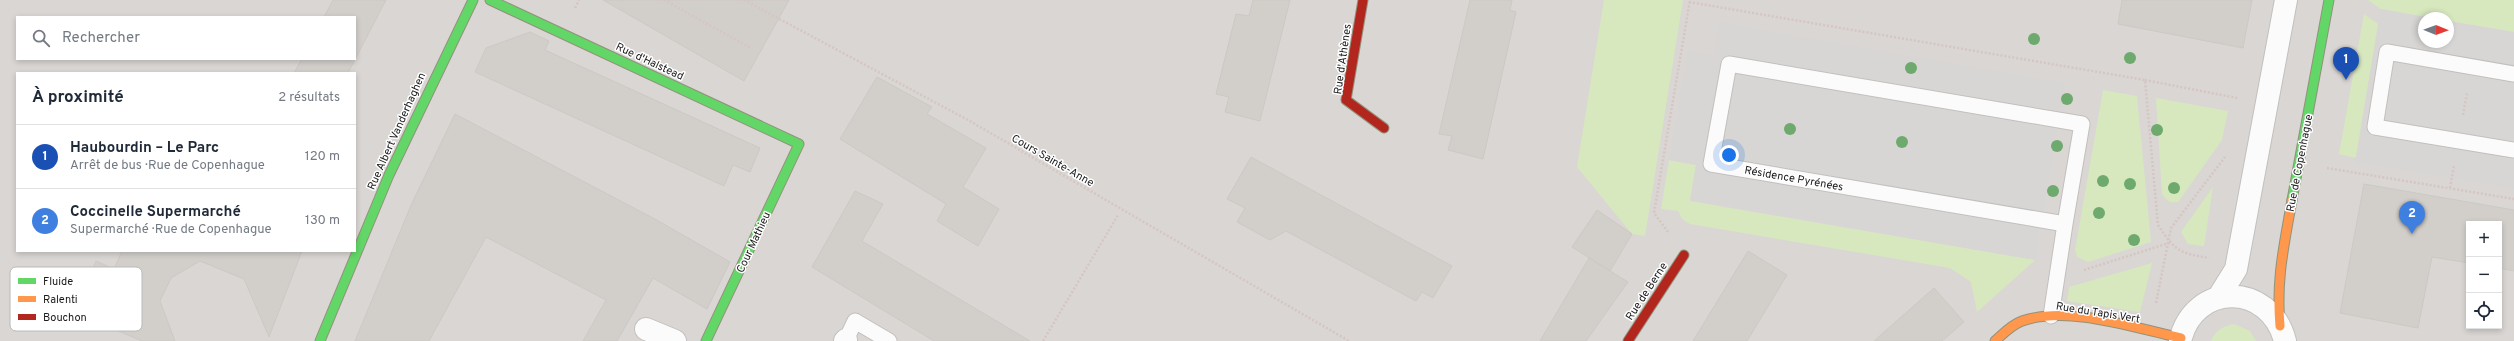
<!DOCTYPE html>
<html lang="fr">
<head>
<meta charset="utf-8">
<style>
  body { margin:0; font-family:Overpass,sans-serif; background:#f2f2f3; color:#1f2937 }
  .controls { position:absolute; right:12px; bottom:12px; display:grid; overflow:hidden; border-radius:0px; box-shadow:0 2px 6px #0003 }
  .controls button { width:36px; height:36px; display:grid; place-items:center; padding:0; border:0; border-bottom:1px solid #e0e1e3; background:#fff; color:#1f2937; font:20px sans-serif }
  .compass { position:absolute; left:2418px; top:12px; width:36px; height:36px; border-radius:50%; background:#fff; box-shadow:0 2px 6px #0003; rotate:91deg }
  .you { position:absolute; left:1729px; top:155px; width:14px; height:14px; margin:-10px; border:3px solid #fff; border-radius:50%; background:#1a73e8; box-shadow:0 0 0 6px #1a73e833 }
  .badge { display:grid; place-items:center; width:26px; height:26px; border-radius:50%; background:#1a73e8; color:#fff; font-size:13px; font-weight:700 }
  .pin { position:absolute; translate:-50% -33px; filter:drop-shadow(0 1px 2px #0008) }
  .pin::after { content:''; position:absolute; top:21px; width:14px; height:12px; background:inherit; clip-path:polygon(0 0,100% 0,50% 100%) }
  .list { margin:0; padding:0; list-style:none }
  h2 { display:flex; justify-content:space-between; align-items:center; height:52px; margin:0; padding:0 16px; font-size:17px }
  h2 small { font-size:13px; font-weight:400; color:#747a83 }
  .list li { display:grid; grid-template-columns:26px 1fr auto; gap:12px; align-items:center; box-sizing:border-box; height:64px; padding:0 16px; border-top:1px solid #e0e1e3 }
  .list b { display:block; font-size:15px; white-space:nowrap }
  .list p { margin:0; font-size:13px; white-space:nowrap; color:#747a83 }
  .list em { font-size:13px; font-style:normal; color:#747a83 }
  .icon { flex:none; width:22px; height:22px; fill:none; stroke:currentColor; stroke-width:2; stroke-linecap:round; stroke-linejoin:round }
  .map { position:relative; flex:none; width:2514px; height:341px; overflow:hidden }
  .search { position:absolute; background:#fff; box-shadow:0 2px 6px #0003; left:16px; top:16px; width:340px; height:44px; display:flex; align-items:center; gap:10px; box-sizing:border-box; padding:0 14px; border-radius:0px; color:#747a83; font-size:15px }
  .panel { position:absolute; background:#fff; box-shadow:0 2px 6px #0003; left:16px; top:72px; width:340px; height:180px; border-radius:0px }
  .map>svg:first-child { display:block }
  .residential { fill:#d9d6d4; fill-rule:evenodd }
  .grass { fill:#d7e8bf }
  .parking { fill:#d8d6d4 }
  .building { fill:#d2cfcb; stroke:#cdc8c4 }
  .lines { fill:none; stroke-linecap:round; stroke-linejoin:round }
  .lane-casing { stroke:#c2c0be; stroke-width:17 }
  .street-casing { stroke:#c2c0be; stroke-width:24 }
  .fast-casing { stroke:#92927b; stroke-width:11 }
  .slow-casing { stroke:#92927b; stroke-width:11 }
  .jam-casing { stroke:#92927b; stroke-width:11 }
  .path { stroke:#d6c5c2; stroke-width:2.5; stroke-dasharray:2 2; stroke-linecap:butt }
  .lane { stroke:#fcfbfb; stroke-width:15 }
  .street { stroke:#fcfbfb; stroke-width:22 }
  .fast { stroke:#63d668; stroke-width:9 }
  .slow { stroke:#ff974d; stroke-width:9 }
  .jam { stroke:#b3261e; stroke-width:9 }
  .tree { fill:#6eaa6d }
  .labels { text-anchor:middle; stroke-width:3; stroke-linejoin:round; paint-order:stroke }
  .street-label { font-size:11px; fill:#1a1a1a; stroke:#fff }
  .key { fill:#fff; stroke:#bababa; stroke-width:1 }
  .key-label { font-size:11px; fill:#1a1a1a }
</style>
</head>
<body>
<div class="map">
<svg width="2514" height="341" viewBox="0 0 2514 341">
  <rect width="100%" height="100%" fill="#eae7e2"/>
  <path class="residential" d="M0,0h2514v341h-2514zM17,17h338v42h-338zM2424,18h24v24h-24zM17,73h338v178h-338zM2469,224h30v102h-30z"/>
  <path class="grass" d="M1604,0h79l-38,236 -13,-2 -55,-67z
    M2368,0h146v32l-66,-11v-3h-17l-50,-9z
    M2364,14l14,10 -22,134 -17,-4z
    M2103,90l34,6 14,146 -63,20 -11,-5 -2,-7z
    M2156,98l72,13 -6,29 -44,62c-8,1 -11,-1 -16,-8z
    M1669,160l27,5 -6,36 345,59 -58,52 -6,-30 -21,-14 -260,-44 -8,-5 -4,-8 -17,-2z
    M2213,187l-9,59 -16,-2 -7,-12z
    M2152,263l-12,49 -73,-11 2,-14z
    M2234,324l16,7 6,10h-45c4,-10 12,-15 23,-17z"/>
  <path class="parking" d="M2381,9l50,9h-7v24h24v-21l66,11v157l-159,-27z
    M1719,22l346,61 -30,177 -345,-60 6,-35 -27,-5 19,-109 26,4z"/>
  <path class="building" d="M333,0h53l-38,73h-54l8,-14h53v-42h-31z
    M603,0h186l-45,81z
    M1253,0h37l-30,121 -35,-9 4,-15 -13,-3 20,-80 13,2z
    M1470,0h42l-2,10 6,2 -33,147 -35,-9 4,-14 -13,-2z
    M2122,0h130l-9,48 -125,-24z
    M530,32l19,9 -4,9 215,98 -10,24 -17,-7 -9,21 -249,-114 11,-24z
    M877,77l55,30 -5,7 59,34 -23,39 36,22 -21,37 -41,-25 9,-17 -106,-65z
    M455,114l198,104 77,44 -23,47 -54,-31 -36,63h-34l23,-41 -120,-63 -57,104h-74l57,-138z
    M1251,157l201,109 -19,32 -11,-6 -6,9 -130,-70 -16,9 -33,-18 8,-14 -18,-9z
    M2364,184l150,26v61l-15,-3v-44h-30v39l-37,-6 -14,71 -78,-15z
    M855,191l28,13 -21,37 168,100h-96l-122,-74z
    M1597,210l35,24 -22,37 -38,-24z
    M122,251h180l-33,86 -25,-58 -44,-18 -29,17 -11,23 15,40h-33l-63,-27 6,-14 -5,-3 16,-36 18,8z
    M1748,251l39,24 -40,66h-54z
    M1589,258l39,24 -42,59h-46z
    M1934,288l30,34 -22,19h-68z"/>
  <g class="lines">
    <g class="lane-casing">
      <path id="lane" d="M1729,64l353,60 -17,100 -354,-60z
        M2514,74l-127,-22 -12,75 139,23
        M2051,316l14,-92
        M846,340l9,-19 34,20"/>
    </g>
    <g class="street-casing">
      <path id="street" d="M2218,298l18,-29 50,-269
        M646,329l29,12
        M845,341l1,-1
        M2180,341c14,-60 90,-59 105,0"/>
    </g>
    <g class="fast-casing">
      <path id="fast" d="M490,0l309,144 -93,197
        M2292,200l37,-200
        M320,341l69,-166 84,-175"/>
    </g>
    <g class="slow-casing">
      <path id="slow" d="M2280,326c-4,-47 4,-80 12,-126
        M1995,341c8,-7 16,-16 27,-20 47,-16 112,7 159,17"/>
    </g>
    <g class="jam-casing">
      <path id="jam" d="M1363,0l-17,100 38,28
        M1628,341l56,-86"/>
    </g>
    <path class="path" d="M664,0l87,48
      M744,0l224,120 381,221
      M1689,2l456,78 13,145c17,26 21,28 51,33
      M575,8l4,-8
      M2145,80l92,18
      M2463,115l4,-22
      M2327,168l187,31
      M2450,188l4,-23
      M1668,232l-14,-19 36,-213
      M2084,270l85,-27
      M2156,303l15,-75 54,-71
      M1043,341l75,-126"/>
    <use href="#lane" class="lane"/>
    <use href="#street" class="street"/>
    <use href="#fast" class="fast"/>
    <use href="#slow" class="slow"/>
    <use href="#jam" class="jam"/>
  </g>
  <g class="tree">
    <circle cx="2034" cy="39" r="6"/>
    <circle cx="2130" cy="58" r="6"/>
    <circle cx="1911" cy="68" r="6"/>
    <circle cx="2067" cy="99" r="6"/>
    <circle cx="1790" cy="129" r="6"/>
    <circle cx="2157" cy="130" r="6"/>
    <circle cx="1902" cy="142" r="6"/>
    <circle cx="2057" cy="146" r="6"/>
    <circle cx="2103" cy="181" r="6"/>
    <circle cx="2130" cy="184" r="6"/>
    <circle cx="2174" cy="188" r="6"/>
    <circle cx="2053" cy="191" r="6"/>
    <circle cx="2099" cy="213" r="6"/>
    <circle cx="2134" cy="240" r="6"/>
  </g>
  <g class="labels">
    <g class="street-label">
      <text transform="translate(1342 59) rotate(-82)" y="4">Rue d'Athènes</text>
      <text transform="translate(650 61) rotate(25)" y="4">Rue d'Halstead</text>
      <text transform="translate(396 131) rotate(-66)" y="4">Rue Albert Vanderhaghen</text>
      <text transform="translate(1053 160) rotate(30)" y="4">Cours Sainte-Anne</text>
      <text transform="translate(2299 163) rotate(-79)" y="4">Rue de Copenhague</text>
      <text transform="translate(1794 178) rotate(10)" y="4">Résidence Pyrénées</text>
      <text transform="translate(753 242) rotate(-65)" y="4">Cour Mathieu</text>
      <text transform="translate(1646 291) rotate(-57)" y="4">Rue de Berne</text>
      <text transform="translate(2098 312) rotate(9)" y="4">Rue du Tapis Vert</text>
    </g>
  </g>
  <rect x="10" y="267" width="132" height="64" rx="6" class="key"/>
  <rect x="18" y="278" width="18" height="6" fill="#63d668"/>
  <rect x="18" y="296" width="18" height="6" fill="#ff974d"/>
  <rect x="18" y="314" width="18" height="6" fill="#b3261e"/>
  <g class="key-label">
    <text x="43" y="285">Fluide</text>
    <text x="43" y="303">Ralenti</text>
    <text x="43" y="321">Bouchon</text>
  </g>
</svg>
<div class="controls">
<button>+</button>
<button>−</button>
<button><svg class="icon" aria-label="locate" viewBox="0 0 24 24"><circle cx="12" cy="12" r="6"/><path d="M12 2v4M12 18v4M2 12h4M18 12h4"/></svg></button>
</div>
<svg class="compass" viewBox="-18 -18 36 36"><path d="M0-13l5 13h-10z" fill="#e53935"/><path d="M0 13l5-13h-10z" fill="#747a83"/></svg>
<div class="you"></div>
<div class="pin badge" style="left:2346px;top:80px;background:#1a4fb4">1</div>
<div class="pin badge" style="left:2412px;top:234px;background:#3f7fe0">2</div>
<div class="search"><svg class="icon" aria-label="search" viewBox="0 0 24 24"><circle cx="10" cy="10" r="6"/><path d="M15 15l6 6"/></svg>Rechercher</div>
<section class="panel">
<h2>À proximité<small>2 résultats</small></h2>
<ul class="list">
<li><span class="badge" style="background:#1a4fb4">1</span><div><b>Haubourdin – Le Parc</b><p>Arrêt de bus · Rue de Copenhague</p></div><em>120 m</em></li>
<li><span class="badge" style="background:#3f7fe0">2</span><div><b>Coccinelle Supermarché</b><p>Supermarché · Rue de Copenhague</p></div><em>130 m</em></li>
</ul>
</section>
</div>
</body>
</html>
